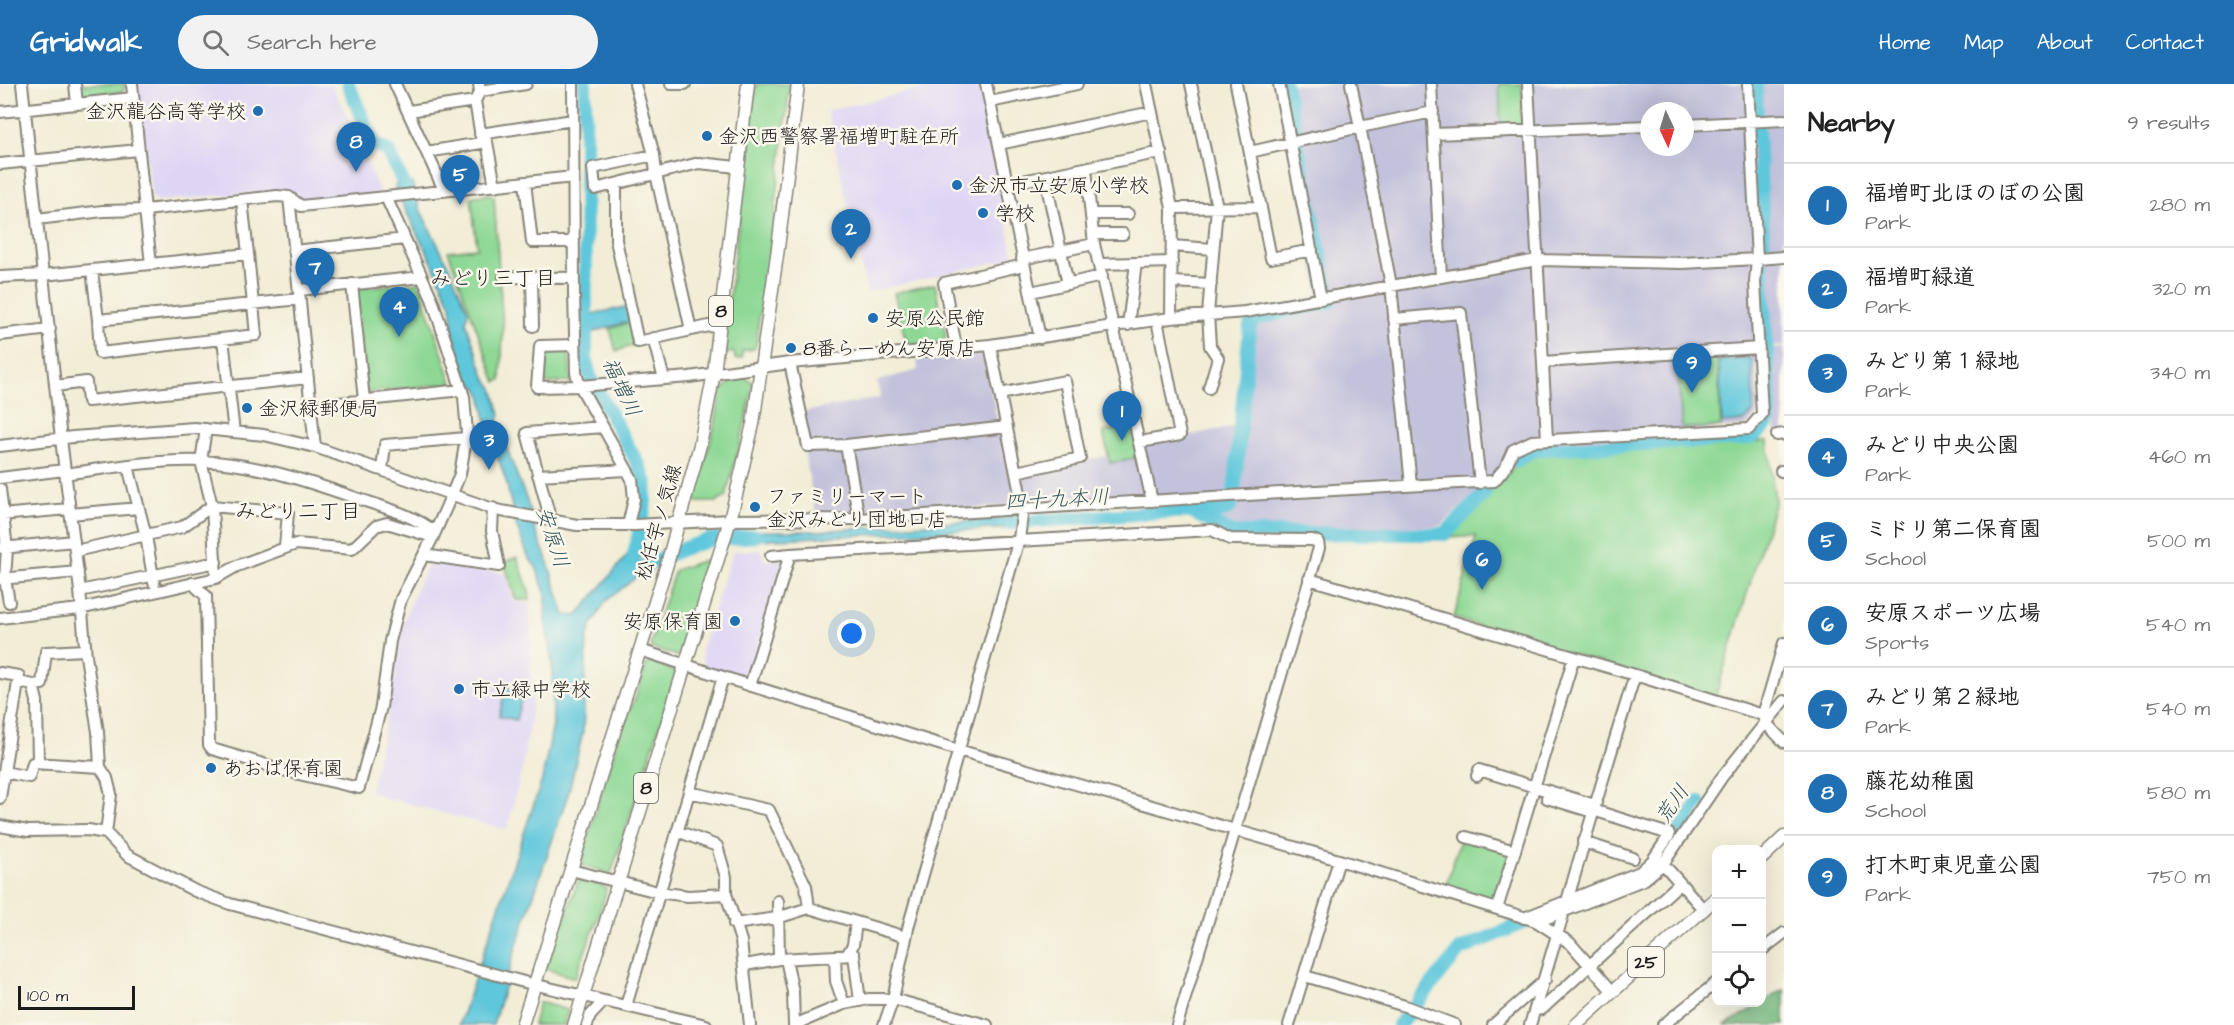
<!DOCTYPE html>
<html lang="en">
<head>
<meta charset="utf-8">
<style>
  body { margin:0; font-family:"Architects Daughter","Klee One",sans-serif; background:#f2f2f2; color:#222 }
  .controls { position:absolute; right:18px; bottom:18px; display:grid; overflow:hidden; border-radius:12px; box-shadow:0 6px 24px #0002 }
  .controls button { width:54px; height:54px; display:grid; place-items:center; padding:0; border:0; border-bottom:2px solid #e0e0e0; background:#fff; color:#222; font:30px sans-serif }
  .compass { position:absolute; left:1640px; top:18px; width:54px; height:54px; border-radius:50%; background:#fff; box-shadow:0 6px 24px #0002; rotate:176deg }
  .scale { position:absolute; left:18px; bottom:15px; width:117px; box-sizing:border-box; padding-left:6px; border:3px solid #1c1c1c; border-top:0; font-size:16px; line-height:21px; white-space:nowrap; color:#1c1c1c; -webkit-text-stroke:4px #fbf7ec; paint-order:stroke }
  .you { position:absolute; left:852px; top:550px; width:21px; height:21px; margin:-15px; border:4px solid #fff; border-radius:50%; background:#1a73e8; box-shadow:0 0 0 9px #1a73e833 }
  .badge { display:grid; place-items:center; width:39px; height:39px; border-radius:50%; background:#1f6fb2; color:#fff; font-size:20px; font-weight:700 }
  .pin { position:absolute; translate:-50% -50px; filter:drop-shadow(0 2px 3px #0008) }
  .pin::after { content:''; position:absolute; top:32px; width:21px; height:18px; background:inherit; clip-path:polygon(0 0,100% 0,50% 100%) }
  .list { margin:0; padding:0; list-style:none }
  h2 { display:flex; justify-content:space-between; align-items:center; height:78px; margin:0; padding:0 24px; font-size:26px }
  h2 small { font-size:20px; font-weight:400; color:#767676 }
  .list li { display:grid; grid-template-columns:39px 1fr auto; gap:18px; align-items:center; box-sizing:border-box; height:84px; padding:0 24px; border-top:2px solid #e0e0e0 }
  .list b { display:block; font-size:22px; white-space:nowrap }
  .list p { margin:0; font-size:20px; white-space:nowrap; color:#767676 }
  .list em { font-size:20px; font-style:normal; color:#767676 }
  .icon { flex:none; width:33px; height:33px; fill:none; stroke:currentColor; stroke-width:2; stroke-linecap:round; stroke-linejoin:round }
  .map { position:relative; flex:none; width:1784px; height:941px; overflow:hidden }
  header { display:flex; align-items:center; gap:36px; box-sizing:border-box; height:84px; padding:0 30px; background:#1f6fb2; color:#fff }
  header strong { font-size:28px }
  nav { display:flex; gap:33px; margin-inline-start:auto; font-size:21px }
  .search { width:420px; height:54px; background:#f2f2f2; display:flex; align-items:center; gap:15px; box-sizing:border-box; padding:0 21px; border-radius:33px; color:#767676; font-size:22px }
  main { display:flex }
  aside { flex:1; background:#fff }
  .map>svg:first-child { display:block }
  .built { fill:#ded5f5 }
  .industrial { fill:#c3c1db; fill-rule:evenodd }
  .green { fill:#8dd894; stroke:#547a58; stroke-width:1.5 }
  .forest { fill:#72b87e; stroke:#476a4d; stroke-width:1.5 }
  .water { fill:#5fc7db; stroke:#3e727c; stroke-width:1.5 }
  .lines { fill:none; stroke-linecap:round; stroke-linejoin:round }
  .river { stroke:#5fc7db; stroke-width:14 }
  .minor-casing { stroke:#878479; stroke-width:14 }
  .major-casing { stroke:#878479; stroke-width:15 }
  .minor { stroke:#fff; stroke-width:10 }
  .major { stroke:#fff; stroke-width:12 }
  .poi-dot { fill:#1f6fb2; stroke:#fbf7ec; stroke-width:2 }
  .labels { text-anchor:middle; stroke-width:5; stroke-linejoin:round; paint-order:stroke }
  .shield { fill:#fbf7ec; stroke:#5f5e5a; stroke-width:1.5 }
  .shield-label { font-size:18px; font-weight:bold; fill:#1c1c1c }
  .poi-label { font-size:20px; fill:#1c1c1c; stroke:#fbf7ec; text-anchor:start }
  .street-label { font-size:20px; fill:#1c1c1c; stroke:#fbf7ec }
  .neighbourhood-label { font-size:21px; fill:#1c1c1c; stroke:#fbf7ec }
  .water-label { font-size:21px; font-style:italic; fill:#33585f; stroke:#fbf7ec }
</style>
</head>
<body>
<header>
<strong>Gridwalk</strong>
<div class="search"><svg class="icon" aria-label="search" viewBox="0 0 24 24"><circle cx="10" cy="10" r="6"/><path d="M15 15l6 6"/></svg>Search here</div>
<nav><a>Home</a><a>Map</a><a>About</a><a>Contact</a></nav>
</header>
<main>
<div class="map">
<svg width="1784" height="941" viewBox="0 0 1784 941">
  <rect width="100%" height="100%" fill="#fbf7ec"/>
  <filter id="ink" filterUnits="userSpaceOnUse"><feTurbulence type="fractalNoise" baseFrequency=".0167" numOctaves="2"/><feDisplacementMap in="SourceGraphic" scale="12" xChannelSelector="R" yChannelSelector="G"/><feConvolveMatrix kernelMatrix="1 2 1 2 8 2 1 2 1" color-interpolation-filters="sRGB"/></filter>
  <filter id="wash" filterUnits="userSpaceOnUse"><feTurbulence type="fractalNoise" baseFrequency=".008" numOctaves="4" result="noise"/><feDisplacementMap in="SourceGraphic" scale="24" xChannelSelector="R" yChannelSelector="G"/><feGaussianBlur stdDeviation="1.35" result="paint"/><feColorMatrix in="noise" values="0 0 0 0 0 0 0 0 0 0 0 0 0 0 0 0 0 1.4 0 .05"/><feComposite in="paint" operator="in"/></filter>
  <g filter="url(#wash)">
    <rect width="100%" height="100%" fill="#f2edd6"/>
    <path class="built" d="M136,0h195l22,44 27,65 -78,9 -15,-12 -130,11 -5,-4z
      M941,0h37l36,174 -147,34 -40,-181z
      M761,466l3,11 19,-1 -33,116 -5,3 -40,-11 -4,-18 32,-99z
      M431,477l75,13 8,28 16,1 2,103 -9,58 -16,66 -127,-34 -10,-5 23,-101 3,-28 9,-45 12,-30z"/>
    <path class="industrial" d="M1280,0h504v262l-28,1 2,63 -3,7 -9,9 -234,21 -6,6 -3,11 -11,13 -51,49 -208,4 -71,-34 -316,20 -30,-1 -19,-102 83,-15 -3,-17 41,-11 -1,-12 60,-5 7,6 25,116 98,-19 2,7 35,-8v-10l91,-19 13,-105 8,-5 64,-14zM1649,27h36v36h-36z
      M1784,264v83h-9l-4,-82z"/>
    <path class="green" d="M78,0h48l-3,8 -41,3 -3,-3z
      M756,0h34l-23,194 -8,40 -3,27 -2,4 -12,2v7l-7,1 -1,-7 -12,2z
      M1499,0h23l2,43 -23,1z
      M490,110l4,3 9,131 -2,52 -5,2 -48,-131 29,-3 -6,-51z
      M419,198l33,101 -86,10 -10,-102 4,-3z
      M935,200l11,53 -5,6 -34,3 -13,-53z
      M630,238l5,23 -19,6 -6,-22z
      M568,265l3,33 -25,1 -3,-4 1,-26 2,-3z
      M1717,272l4,71 -39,1 -5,-70z
      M745,294l8,4c-5,39 -18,77 -27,115l-9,5h-21l-2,-2 21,-76 6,-33 11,-11z
      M1132,341l6,32 -28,6 -7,-31z
      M1768,357l7,61 -60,196 -261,-80 22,-82 -30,2 72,-75 13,-9z
      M517,473l12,34 1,9h-14l-12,-38z
      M711,474l-29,94 -5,4 -25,-8 -2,-3 25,-75z
      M653,578l24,11 -66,201 -29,-9 -1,-4 39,-130 15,-32 12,-36z
      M1461,753l49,15 -14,46 -6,3 -45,-13z
      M578,797h12l16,7v3c-7,30 -21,57 -31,87l-29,-9z
      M539,918l29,8 -4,15h-31z"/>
    <path class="forest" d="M1784,905v36h-60l24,-13z"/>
    <path class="water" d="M412,99l8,26 30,60 18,42 -2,11 19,55 8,11 7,27 -3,8 30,78 8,29 11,27 19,58 12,1 61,-74 -2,-5 8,-2 -5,26 4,2 11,-6 3,4 -51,40 -15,25 -4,13 -4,93 -14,59 -52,153 -24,81h-34l83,-245 11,-55 -1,-61 -7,-45 1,-24 -10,-28 -7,-9 -13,-33 -10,-44 -19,-55 -6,-33 -5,-7 -7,-3 -19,-57 3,-1 -2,-20 -27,-60 -4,-5 -25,-52 1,-4z
      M627,223l3,14 -40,12 1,-19z
      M1749,274l3,2 1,52 -8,9 -23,2 -3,-62z
      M1017,434l-3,10 -279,13 10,-10h71z
      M716,451l1,8 -35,10 -2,-6 2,-2z
      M506,603l17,5 -7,28 -17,-4z"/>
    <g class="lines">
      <path class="river" d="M348,0l26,60 14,7 16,33 6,17
        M585,0l1,278 5,17 48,87 7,17 -2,28 -10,43
        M1285,0l43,208
        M1756,0l1,31
        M1758,45l6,123
        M1516,377l15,-10 11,-2 202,-10c15,-3 26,-13 26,-29l-8,-144
        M1191,428l41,21 213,1 40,-41
        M1009,439l155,-11 60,-1 7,-5 4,-22 15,-158 5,-7 75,-17
        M640,484l42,-19 27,-9 47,-4
        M1651,785l7,-7 41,-60
        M1399,941l61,-75 65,-28"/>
    </g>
  </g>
  <g filter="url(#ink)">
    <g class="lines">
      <g class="minor-casing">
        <path id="minor" d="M22,0l39,355 19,152 6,65 12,76 2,35 7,11 4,16 -5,39
          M75,0l2,20
          M132,0l13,126 132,-14 12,1 12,9 85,-9 46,102 32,98 3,36 -7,41 -8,20 -19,43 -32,62 -11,42 -9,66 -22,81 -69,-16 -78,-23 -3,-4 -3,-149 -14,-13
          M395,0l49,106
          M479,0l1,7 -5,10 6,36 6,5 8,44
          M573,0l1,209 2,80 4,13 109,-9 101,-14 18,83 38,-1 13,74
          M635,0l19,71 2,19 35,156
          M671,0h14
          M986,0l54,254
          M1146,0l26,124 89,-1
          M1191,0l26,123 -9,107 2,32 8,12 -9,30
          M1236,0l35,174 41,-8
          M1279,0l42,215
          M1431,0l10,193
          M1528,0l19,355
          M480,7l46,-7
          M990,18l87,-18
          M409,27l66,-10
          M0,28l133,-14
          M1685,41l99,-5
          M480,50l93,-14
          M1434,50l215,-8
          M999,60l153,-32
          M427,68l60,-10
          M1250,68l110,-25 -9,-43
          M654,71l-61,13 2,21 104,-26 38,4
          M0,80l138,-14
          M1045,93l23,107
          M525,98l7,60h42
          M616,100v56l22,102 71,-16 10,1
          M1008,100l153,-32
          M289,113l26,250
          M386,113l187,-20
          M1091,130h37
          M37,135l66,-8 42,-1 6,54
          M1093,150h30
          M1172,162l41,3
          M294,167l111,-12
          M1022,175l72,-15
          M1100,180l72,-2
          M92,186l6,50 202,-21
          M0,193l43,-2 205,-21 -6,-54
          M504,193l70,1
          M532,193l1,49
          M1172,198l39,2
          M352,200l12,116
          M299,206l123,-13
          M1031,208l71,-16
          M1171,234l1,-110
          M1394,235l67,-6 19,170
          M98,236l2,33 156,-18 -8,-81
          M1128,241l8,-62
          M0,251l50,-6
          M653,254l11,41
          M223,255l11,93
          M575,261l-35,1 -3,41 43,-1 52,93 2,20 -6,26
          M990,261l123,-19 -19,-82 -8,-75
          M956,263l-12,-64 80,-18
          M1543,278l216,-14
          M790,279l200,-18 33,163 -4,31 -110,385 -16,75 -9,26
          M55,302l31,-4 2,19 220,-23
          M1000,310l65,-13 15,77 -64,14
          M311,322l151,-16
          M206,345l-5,32 11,45 4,72
          M1777,351l7,-1
          M1140,358l40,-7 -23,-115
          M846,361l161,-18
          M0,362l73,-9 121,-9 70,7 51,12 181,63 81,15h58l95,-5 129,-1 370,-23 265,-15 11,-13 8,-18 19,-9 217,-12 13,-15 -7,-132 2,-23 27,-2
          M128,382l18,70 8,47
          M382,386l3,-25 81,-7
          M1781,387h3
          M65,390c43,-6 93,-15 136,-13 53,2 106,20 155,37 27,9 58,17 79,34
          M538,391l89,-5
          M0,394l64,-8
          M1411,401l-20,-200 -31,-158 73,-15
          M0,405l7,60 -2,30 4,23
          M1152,417l-39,-175 58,-8 74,-6 292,-52 145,3 75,-4 -9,-175
          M70,430l69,-6
          M0,431l69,-6
          M551,437l-24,-88 76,-6
          M2,464l72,-7
          M75,467l107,-24 30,-21 76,7 -3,34
          M424,471l75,11 -7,-35 1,-23
          M771,472l19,-2
          M0,495l78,-7
          M1309,495l326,96 128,40
          M80,507l136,-29
          M0,534l80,-9 136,-31 21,-12 59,-22 56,5 24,-23 11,-3 46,14
          M1784,559l-21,72 3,8 18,19
          M0,589l19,3 -15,96
          M723,593l235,73 381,110 197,61 34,22 43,49
          M18,598l15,3 4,16 1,62
          M33,601l9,-1 4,-32 39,-2
          M750,602l40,-132 422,-24 18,9 82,1 6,2 1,6 -142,477
          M1766,639l18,-22
          M1477,692l2,-6 116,35
          M689,708l80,18 37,76 3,22 97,29
          M0,714l4,-26 25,5 4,-14 67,4
          M1547,714l46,14
          M0,742l28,5 60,-1 18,3 21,22 68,36 35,13 294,78 182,43
          M677,747l40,15 9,31v17
          M1466,753l49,14
          M1583,758l50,16
          M1658,774l46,52
          M571,786l87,22 30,4 38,-2 15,47 9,84
          M778,817l1,58
          M1497,825l77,-252
          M1524,834l116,-46 12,-11 17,-25v-2l-76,-24
          M1537,838l108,-43 18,-15 59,-87 44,-55
          M734,840l43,-6 32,-10
          M1762,866l22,-17
          M847,871l6,-10 3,-23
          M835,872l1,25 8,23
          M786,875l7,33 1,33
          M745,881l34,-6 75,-4 6,46
          M1305,892l100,30 50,19
          M626,922l97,-329 -83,-27
          M1535,926l7,-1 138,-126
          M587,941l3,-9 14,-15
          M794,941l50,-21 25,-5h24l94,26
          M1289,941l50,-165
          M1493,941l52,-45
          M1530,941c36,-117 68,-234 105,-350
          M1663,941l53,-42"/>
      </g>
      <g class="major-casing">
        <path id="major" d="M1762,774l22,-21
          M522,941l145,-461 33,-119 14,-72 34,-289
          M574,941l156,-505 23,-96 25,-176 20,-164
          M1576,941l140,-127"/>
      </g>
      <use href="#minor" class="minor"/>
      <use href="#major" class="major"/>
    </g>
  </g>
  <g class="poi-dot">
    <circle cx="258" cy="27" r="6"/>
    <circle cx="707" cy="52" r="6"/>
    <circle cx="957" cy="101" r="6"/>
    <circle cx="983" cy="129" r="6"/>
    <circle cx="873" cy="234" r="6"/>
    <circle cx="791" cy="264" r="6"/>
    <circle cx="247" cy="324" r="6"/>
    <circle cx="755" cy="423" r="6"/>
    <circle cx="735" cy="537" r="6"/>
    <circle cx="459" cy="605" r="6"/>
    <circle cx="211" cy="684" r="6"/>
  </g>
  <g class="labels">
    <g class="shield">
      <rect x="709" y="212" width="24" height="30" rx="4.5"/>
      <rect x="634" y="689" width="24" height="30" rx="4.5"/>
      <rect x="1628" y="863" width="36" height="30" rx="4.5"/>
    </g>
    <g class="shield-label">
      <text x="721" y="233">8</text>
      <text x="646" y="710">8</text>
      <text x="1646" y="884">25</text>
    </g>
    <g class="poi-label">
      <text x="246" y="34" text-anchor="end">金沢龍谷高等学校</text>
      <text x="719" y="59">金沢西警察署福増町駐在所</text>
      <text x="969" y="108">金沢市立安原小学校</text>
      <text x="995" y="136">学校</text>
      <text x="885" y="241">安原公民館</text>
      <text x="803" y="271">8番らーめん安原店</text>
      <text x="259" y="331">金沢緑郵便局</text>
      <text x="767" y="419">ファミリーマート<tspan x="767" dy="23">金沢みどり団地口店</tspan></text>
      <text x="723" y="544" text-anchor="end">安原保育園</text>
      <text x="471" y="612">市立緑中学校</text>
      <text x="223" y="691">あおば保育園</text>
    </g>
    <g class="street-label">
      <text transform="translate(658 438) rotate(-74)" y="7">松任宇ノ気線</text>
    </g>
    <g class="neighbourhood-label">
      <text x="493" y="201">みどり三丁目</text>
      <text x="298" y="434">みどり二丁目</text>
    </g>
    <g class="water-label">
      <text transform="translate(622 303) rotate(65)" y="7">福増川</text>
      <text transform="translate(1057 415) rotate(-3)" y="7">四十九本川</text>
      <text transform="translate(553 453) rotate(72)" y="7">安原川</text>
      <text transform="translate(1672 720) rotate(-55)" y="7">荒川</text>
    </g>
  </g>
</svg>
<div class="controls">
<button>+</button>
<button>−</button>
<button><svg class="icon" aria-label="locate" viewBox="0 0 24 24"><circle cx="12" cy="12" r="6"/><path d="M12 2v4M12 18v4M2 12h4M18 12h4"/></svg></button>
</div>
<svg class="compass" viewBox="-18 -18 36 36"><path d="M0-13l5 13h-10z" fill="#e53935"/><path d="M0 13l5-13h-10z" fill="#767676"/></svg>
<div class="scale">100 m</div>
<div class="you"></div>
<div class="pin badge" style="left:1122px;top:357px">1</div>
<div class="pin badge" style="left:851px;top:175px">2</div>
<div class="pin badge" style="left:489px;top:386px">3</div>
<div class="pin badge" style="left:399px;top:253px">4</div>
<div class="pin badge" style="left:460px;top:121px">5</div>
<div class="pin badge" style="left:1482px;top:506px">6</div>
<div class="pin badge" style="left:315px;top:214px">7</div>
<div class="pin badge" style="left:356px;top:88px">8</div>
<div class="pin badge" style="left:1692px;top:309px">9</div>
</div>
<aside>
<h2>Nearby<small>9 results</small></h2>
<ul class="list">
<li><span class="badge">1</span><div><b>福増町北ほのぼの公園</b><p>Park</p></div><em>280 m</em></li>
<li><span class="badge">2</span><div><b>福増町緑道</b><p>Park</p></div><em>320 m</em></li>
<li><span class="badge">3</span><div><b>みどり第１緑地</b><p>Park</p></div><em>340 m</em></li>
<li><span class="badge">4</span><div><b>みどり中央公園</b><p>Park</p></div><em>460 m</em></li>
<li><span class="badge">5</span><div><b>ミドリ第二保育園</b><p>School</p></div><em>500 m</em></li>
<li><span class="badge">6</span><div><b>安原スポーツ広場</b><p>Sports</p></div><em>540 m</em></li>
<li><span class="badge">7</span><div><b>みどり第２緑地</b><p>Park</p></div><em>540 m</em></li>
<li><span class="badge">8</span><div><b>藤花幼稚園</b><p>School</p></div><em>580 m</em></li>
<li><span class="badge">9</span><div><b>打木町東児童公園</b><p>Park</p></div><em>750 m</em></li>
</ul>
</aside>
</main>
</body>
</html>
